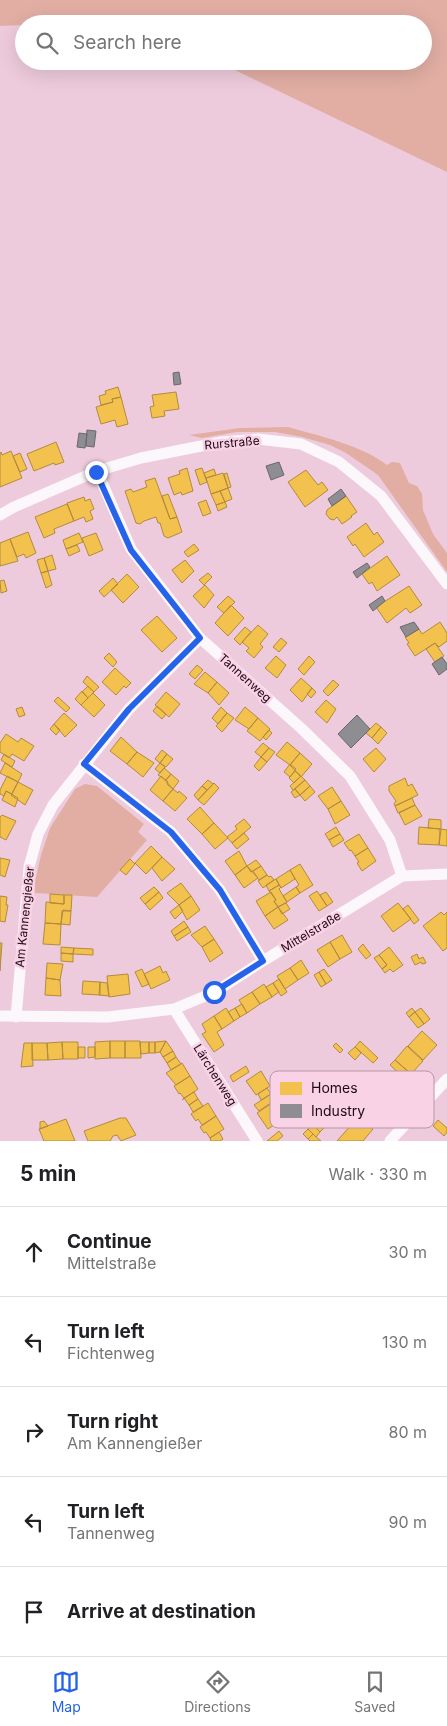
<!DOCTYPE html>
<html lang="en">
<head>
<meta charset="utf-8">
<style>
  body { margin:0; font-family:Inter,sans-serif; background:#f6f6f6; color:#202124 }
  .stop { position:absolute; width:15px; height:15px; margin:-11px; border:4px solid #2563eb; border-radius:50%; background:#fff }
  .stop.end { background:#2563eb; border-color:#fff; box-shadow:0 1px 5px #0008 }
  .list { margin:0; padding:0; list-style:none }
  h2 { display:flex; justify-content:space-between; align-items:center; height:65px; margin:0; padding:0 20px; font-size:21px }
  h2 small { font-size:16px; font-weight:400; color:#757577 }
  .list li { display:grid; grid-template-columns:32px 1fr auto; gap:15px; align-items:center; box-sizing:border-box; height:90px; padding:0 20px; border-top:1px solid #e0e0e0 }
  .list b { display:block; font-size:19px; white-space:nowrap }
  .list p { margin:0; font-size:16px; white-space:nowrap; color:#757577 }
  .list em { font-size:16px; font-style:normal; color:#757577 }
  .icon { flex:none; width:28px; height:28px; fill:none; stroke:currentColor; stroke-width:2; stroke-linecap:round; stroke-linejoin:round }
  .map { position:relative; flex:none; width:447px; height:1141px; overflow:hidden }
  .search { position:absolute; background:#fff; box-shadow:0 5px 20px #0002; left:15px; right:15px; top:15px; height:55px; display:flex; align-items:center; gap:12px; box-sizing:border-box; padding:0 18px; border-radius:28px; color:#757577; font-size:19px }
  .sheet { height:515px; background:#fff }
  nav { display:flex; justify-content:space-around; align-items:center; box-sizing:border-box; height:70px; border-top:1px solid #e0e0e0; background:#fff; font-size:14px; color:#757577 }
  nav a { display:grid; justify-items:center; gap:2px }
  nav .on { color:#2563eb }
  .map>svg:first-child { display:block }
  .green { fill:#e2aea4 }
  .homes { fill:#f2c14e; stroke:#b38a3d }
  .industry { fill:#8d8d92; stroke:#6c666d }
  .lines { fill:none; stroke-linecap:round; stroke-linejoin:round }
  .street { stroke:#fcf7fa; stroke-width:11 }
  .route { stroke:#2563eb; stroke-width:6 }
  .labels { text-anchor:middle; stroke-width:5; stroke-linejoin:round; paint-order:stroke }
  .street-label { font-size:12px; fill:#200a16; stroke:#f9d2e5 }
  .key { fill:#f9d2e5; stroke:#b896a7; stroke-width:1 }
  .key-label { font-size:14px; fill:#200a16 }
</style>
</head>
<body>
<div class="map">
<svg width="447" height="1141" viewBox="0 0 447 1141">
  <rect width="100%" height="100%" fill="#eecbdc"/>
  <path class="green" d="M0,0h447v172l-231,-111h207v-37h-285l-8,-4 -130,6z
    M288,427c32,9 73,18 99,38l5,-3 8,1 9,20 8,3 5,8 1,16 10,24 14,19v19l-69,-97 -32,-22 -16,-8 -28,-8 -27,-5h-38l-35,6 -13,-3 51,-7z
    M85,784l12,2 47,38 -6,8 9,8 -50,57 -62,-4v-11l6,-27 9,-27 25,-39z"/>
  <path class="homes" d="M118,387l3,10 -9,2 1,3 -12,3 -2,-9 7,-2 -1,-3z
    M176,392l3,17 -15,2 1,5 -13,2 -2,-11 4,-1 -2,-11z
    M121,397l7,27 -11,3 -2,-7 -14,4 -5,-17 17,-5 -1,-3z
    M56,442l8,20 -9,3 -1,-2 -20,8 -7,-17z
    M11,451l11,27 -22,9v-34l1,-1 1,3z
    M20,453l7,16 -7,3 -7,-16z
    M187,468l6,23 -11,4 -1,-3 -7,3 -6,-17 12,-4 -1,-3z
    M202,468l5,14 -7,3 -5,-15z
    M214,469l2,6 -10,3 -2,-5z
    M306,470l12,15 4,-3 6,8 -23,17 -17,-25z
    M223,473l5,15 -17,6 -5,-16z
    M227,473l4,14 -3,1 -4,-14z
    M155,478l15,41 7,-2 5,15 -14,6 -4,-2 -4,-13h-2l-2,-6 -12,4 -4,3 -4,-1 -11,-32 6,-2 2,3 14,-5 -2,-6z
    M228,488l4,11 -7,3 -5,-11z
    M220,491l5,11 -9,3 -5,-11z
    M168,494l9,23 -7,2 -8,-23z
    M346,496l11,16 -6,4 1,1 -10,7 -5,-7 -3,3 -4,-1 -4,-5 1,-4z
    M84,497l1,4 5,-2 4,10 -4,2 3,8 -7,3 -2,-5 -10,4 -7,-18z
    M206,500l5,13 -8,3 -5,-13z
    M225,502l2,5 -9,4 -2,-6z
    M67,504l7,17 -20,8 1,4 -11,5 -9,-21z
    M366,523l8,12 3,-3 7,10 -20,15 -9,-13 -2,2 -6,-9z
    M28,532l8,21 -10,5 -2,-4 -7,3 -7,-18z
    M79,533l4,9 -17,7 -3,-9z
    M96,533l7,17 -14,6 -7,-18z
    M10,539l8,22 -18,5v-23z
    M194,544l5,6 -11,7 -4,-5z
    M77,545l3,6 -11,5 -3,-7z
    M52,555l4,14 -8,2 -4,-13z
    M387,556l13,19 -23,16 -5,-9 -3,2 -7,-10z
    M44,558l4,13 -7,2 -4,-13z
    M185,560l9,11 -12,12 -10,-13z
    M48,571l4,14 -6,3 -5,-15z
    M208,573l4,4 -8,8 -5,-5z
    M127,574l12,13 -16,16 -12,-13z
    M113,578l5,6 -14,13 -5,-6z
    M4,580l3,11 -6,2 -1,-12z
    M205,585l9,10 -10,13 -11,-12z
    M409,586l13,19 -12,8 -4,-5 -19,15 -11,-16z
    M228,596l7,6 -11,11 -7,-6z
    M231,605l13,13 -16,18 -13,-13z
    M157,616l20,22 -15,14 -21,-22z
    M440,622l7,11v8l-8,6 -4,-4 -20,13 -8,-12 2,-1 -4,-6 14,-8 3,5z
    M258,625l10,9 -8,10 3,3 -9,11 -8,-7 3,-3 -7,-6z
    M245,627l6,5 -11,13 -6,-6z
    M281,638l6,5 -8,9 -6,-5z
    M435,643l9,13 -9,6 -9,-13z
    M109,653l8,9 -4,5 -9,-9z
    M276,656l10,9 -9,13 -12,-10z
    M309,656l6,6 -11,13 -6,-6z
    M197,665l6,5 -8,9 -6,-5z
    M115,668l16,15 -5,5 -2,-2 -8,9 -14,-13z
    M205,672l12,10 -9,11 -14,-9z
    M87,676l12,11 -5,5 -11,-10z
    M301,678l11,10 -10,14 -12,-12z
    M333,680l6,5 -11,11 -5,-5z
    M217,682l12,11 -10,12 -11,-12z
    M88,686l6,6 -6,6 -6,-6z
    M312,688l4,4 -5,6 -4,-4z
    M82,691l6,7 -7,7 -6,-6z
    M166,692l14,12 -11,13 -14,-12z
    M93,693l12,12 -11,12 -13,-12z
    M58,697l12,11 -4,4 -12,-11z
    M326,700l10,9 -9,14 -12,-11z
    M157,706l9,8 -4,5 -9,-8z
    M22,707l3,8 -6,2 -3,-8z
    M221,707l6,6 -9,11 -6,-6z
    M245,707l13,11 -9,11 -14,-9z
    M64,713l13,12 -12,12 -11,-13z
    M227,713l7,5 -12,14 -6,-6z
    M258,718l12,11 -10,12 -13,-10z
    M376,723l5,4 -9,11 -6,-5z
    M54,724l6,6 -4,5 -6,-6z
    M381,727l6,6 -9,11 -6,-6z
    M269,730l3,3 -6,7 -3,-3z
    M6,734l12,8 3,-4 13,8 -10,15 -12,-7 -3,4 -9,-6v-9z
    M121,737l16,15 -10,12 -17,-13z
    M287,742l13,11 -10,12 -14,-10z
    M263,743l6,5 -8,9 -6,-5z
    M269,748l6,4 -8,10 -6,-5z
    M376,748l10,11 -12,13 -11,-13z
    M162,750l5,4 -7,9 -5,-4z
    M137,752l17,11 -11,14 -16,-13z
    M300,753l12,11 -11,13 -11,-12z
    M4,754l11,7 -3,6 -11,-7z
    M167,754l6,5 -7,8 -6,-4z
    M261,757l6,5 -8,9 -5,-5z
    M5,763l17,11 -4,8 -18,-9z
    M160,763l5,4 -5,6 -5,-4z
    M290,764l6,5 -6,8 -6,-5z
    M164,768l7,6 -5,6 -8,-5z
    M295,771l6,5 -7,7 -5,-5z
    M171,774l8,7 -6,8 -6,-5 1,-2 -2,-2z
    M7,776l11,6 -6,12 -6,-3 -2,5 -4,-2v-4z
    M161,776l12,13 -10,12 -13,-11z
    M301,776l4,4 -12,10 -3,-4z
    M405,778l3,8 4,-2 6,11 -23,11 -1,-2 2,-3 -7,-10v-5z
    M208,780l5,4 -6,6 -5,-4z
    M305,780l5,6 -10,9 -5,-6z
    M18,782l15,8 -8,15 -14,-10z
    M214,783l5,5 -15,17 -6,-5z
    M202,786l5,4 -9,10 -4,-5z
    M310,786l5,6 -10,9 -5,-6z
    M332,787l9,14 -13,8 -10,-13z
    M173,789l5,4 1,-2 8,7 -12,13 -12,-10z
    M295,789l5,6 -5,3 -4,-6z
    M6,791l12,7 -3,9 -13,-7z
    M412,798l3,7 -17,8 -3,-7z
    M341,801l9,14 -15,9 -7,-15z
    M415,805l7,11 -17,9 -6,-12z
    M200,807l14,16 -12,11 -15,-15z
    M2,815l14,6 -10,19 -6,-3v-20z
    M244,819l7,8 -19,16 -5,-6 10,-8 -2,-3z
    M429,819l12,1v9l-13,-1z
    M214,823l14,15 -13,11 -13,-15z
    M336,827l4,7 -11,6 -4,-6z
    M419,827l21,2 -1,16 -21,-1z
    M441,829l6,1v16l-8,-1z
    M244,833l5,6 -12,10 -5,-6z
    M340,834l4,6 -11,7 -4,-7z
    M359,834l9,14 -13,8 -4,-6 -1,1 -6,-8z
    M151,846l11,11 -16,17 -11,-11z
    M368,848l8,13 -14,10 -5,-8 2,-1 -4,-6z
    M239,851l8,15 -12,9 -10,-14z
    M162,857l13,12 -13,12 -10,-13z
    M0,858l10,2 -5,17 -5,-2z
    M130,859l5,5 -9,11 -6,-5z
    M256,860l5,6 -10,6 -4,-6z
    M300,864l13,21 -13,8 -4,-6 3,-2 -9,-15z
    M247,866l11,12 -14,10 -9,-13z
    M261,866l6,9 -8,5 -6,-9z
    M290,870l5,9 -14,9 -5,-9z
    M267,875l2,2 2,-1 3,4 -11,8 -5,-7z
    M276,879l3,6 -10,6 -3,-6z
    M181,883l10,13 -12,9 -12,-12z
    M279,885l2,2 -2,2 8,13 -9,5 -4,-6 2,-1 -7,-9z
    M154,887l5,5 -14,12 -5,-6z
    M296,887l4,6 -13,9 -4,-6z
    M317,891l10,15 -8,5 -10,-15z
    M159,892l4,6 -13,12 -5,-6z
    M271,892l5,8 -2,1 4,6 -13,9 -9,-15z
    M326,892l7,10 -6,4 -7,-11z
    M50,894l14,1v9l-14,-1z
    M64,895h8l-1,16h-9l-1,13 -16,-1 1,-21 18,2z
    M0,896l7,1 -1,8h2l-3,17 -5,-1z
    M191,896l9,14 -13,10 -8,-15z
    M286,903l4,6 -8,5 -4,-7z
    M398,903l13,16 -18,13 -12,-16z
    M179,905l4,6 -8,8 -5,-7z
    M408,905l11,15 -5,4 -11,-15z
    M278,907l10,13 -14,9 -9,-13z
    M63,910l8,1 -1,14 -9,-1z
    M441,912l3,3 3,-3v36l-4,3 -20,-25z
    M184,921l4,6 -14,9 -3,-5z
    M45,923l16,1 -1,21 -17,-1z
    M205,926l9,13 -12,8 -11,-12z
    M188,927l3,5 -14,9 -3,-5z
    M342,935l10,17 -12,7 -10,-17z
    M214,939l9,14 -13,9 -8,-15z
    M330,942l10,17 -12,8 -11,-17z
    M0,943h2l-2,28z
    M363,944l8,11 -5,4 -8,-10z
    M61,947l13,1 -1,6 -12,-1z
    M389,947l14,18 -10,7 -3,-3 -5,4 -3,-4 5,-4 -8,-10z
    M74,948l19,1v6l-20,-1z
    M61,953l12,1v8l-12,-1z
    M417,954l2,5 4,-2 3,6 -4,1 -1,-2 -6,3 -4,-8z
    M379,955l8,10 -5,4 -8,-11z
    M301,960l8,13 -11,7 -8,-12z
    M47,963l16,1 -3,16 -14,-2z
    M160,966l3,7 3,-2 4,9 -19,9 -7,-15z
    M290,968l8,12 -13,9 -8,-13z
    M142,969l7,15 -7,3 -7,-15z
    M324,969l8,11 -6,4 -7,-12z
    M319,972l7,12 -5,3 -7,-12z
    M128,974l2,20 -21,3 -2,-21z
    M46,978l14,2 1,16 -16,-1z
    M279,979l8,13 -6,4 -8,-13z
    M83,981l17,1v13l-18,-1z
    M100,982l7,1 2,13 -10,-1z
    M273,983l6,9 -7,5 -6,-10z
    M264,984l8,13 -12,7 -8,-12z
    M252,992l8,12 -13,9 -8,-13z
    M242,1004l5,9 -7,4 -5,-9z
    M226,1008l8,13 -12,8 -8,-13z
    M235,1008l5,9 -6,4 -6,-9z
    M412,1008l3,4 -6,5 -3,-4z
    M421,1008l9,11 -6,5 -9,-12z
    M415,1012l9,12 -6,4 -9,-11z
    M214,1016l8,13 -5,3 7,13 -10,7 -12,-18 4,-2 -4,-8z
    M422,1031l15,14 -14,15 -15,-14z
    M110,1041h15v17h-15z
    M110,1041v17l-15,1v-17z
    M125,1041h15l1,17h-16z
    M166,1041l7,10 -10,6 -3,-5z
    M166,1041l-6,11 -5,1v-11z
    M360,1041l18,17 -5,5 -18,-16z
    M62,1042l1,17 -15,1 -1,-17z
    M62,1042h16v17h-15z
    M140,1042h9v11l-8,1z
    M149,1042h6v11h-6z
    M24,1043h8l1,23 -12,1z
    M32,1043h15l1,17h-16z
    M336,1043l7,7 -3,3 -7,-7z
    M407,1046l16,15 -12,13 -16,-14z
    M78,1047h7v11h-7z
    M88,1047h7v10l-7,1z
    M355,1047l6,6 -6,7 -7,-7z
    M173,1051l3,6 -9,6 -4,-6z
    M176,1057l5,7 -10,6 -4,-7z
    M395,1060l14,12 -5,6 -14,-13z
    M182,1063l8,13 -14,9 -10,-12z
    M246,1066l3,6 -16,10 -3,-6z
    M261,1071l9,15 -14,9 -10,-14z
    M190,1076l8,13 -16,11 2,-2 -4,-5 -1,1 -5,-8z
    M267,1088l4,6 -10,6 -3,-6z
    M194,1092l4,7 -9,6 -5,-7z
    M274,1092l4,6 -19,13 -5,-6z
    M198,1099l5,7 -10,6 -4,-7z
    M208,1103l8,13 -14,9 -4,-6 -2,2 -5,-7z
    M272,1103l11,16 -15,10 -11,-16z
    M216,1116l8,13 -14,9 -4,-6 -2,1 -4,-6z
    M359,1116l14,13 -10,12h-26z
    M120,1118h6l10,17 -15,6 -4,-6 -4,1 -3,5h-22l-4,-10z
    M66,1119l9,22h-31l-5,-12z
    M316,1120l8,8 -4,4 -8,-8z
    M438,1120l9,8v4l-3,4 -11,-10z
    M44,1121l4,5 -8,3v-7z
    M312,1124l8,8 -4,5 -8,-8z
    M308,1129l5,5 -5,5 -5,-5z
    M279,1131l4,5 -6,5h-10z
    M219,1132l4,7 -3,2h-9l-1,-3z
    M313,1134l3,3 5,4h-11l-2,-2z"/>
  <path class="industry" d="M179,372l2,12 -7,1 -1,-12z
    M87,430l9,1 -2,16 -8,-1z
    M79,433l8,1 -2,14 -8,-1z
    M279,462l5,13 -13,5 -5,-14z
    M341,489l5,7 -14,10 -4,-7z
    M367,563l3,4 -13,11 -4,-6z
    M382,596l3,5 -12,10 -4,-6z
    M414,622l5,7 -13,8 -6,-10z
    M442,657l5,7v5l-8,6 -7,-11z
    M357,715l13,14 -19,19 -13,-14z"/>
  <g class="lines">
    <path class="street" d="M97,471l34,78 69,89 102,91 48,47 40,64 12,36
      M0,515l14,-8 83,-36 44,-13 80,-16 37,-3 43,5 38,18 42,34 66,88
      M84,764l87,68 49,58 43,71
      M174,1009l83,132
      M0,1016l108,1 66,-8 41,-17 48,-31 139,-85 45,-2
      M16,1017l13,-150 9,-33 15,-29 76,-96 71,-71
      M390,1141l57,-62"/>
  </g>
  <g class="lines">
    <path class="route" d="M96,472l35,78 69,88 -71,71 -45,55 87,68 49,58 43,71 -49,31"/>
  </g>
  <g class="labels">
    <g class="street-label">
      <text transform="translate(232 443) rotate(-5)" y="4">Rurstraße</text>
      <text transform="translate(245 678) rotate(42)" y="4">Tannenweg</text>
      <text transform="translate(25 917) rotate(-84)" y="4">Am Kannengießer</text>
      <text transform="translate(311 932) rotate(-31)" y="4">Mittelstraße</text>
      <text transform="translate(215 1075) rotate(58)" y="4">Lärchenweg</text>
    </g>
  </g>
  <rect x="270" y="1071" width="164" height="57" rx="8" class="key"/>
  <rect x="280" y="1082" width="22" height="13" fill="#f2c14e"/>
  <rect x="280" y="1104" width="22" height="14" fill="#8d8d92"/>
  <g class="key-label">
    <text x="311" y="1093">Homes</text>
    <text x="311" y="1116">Industry</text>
  </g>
</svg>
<div class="stop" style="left:214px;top:992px"></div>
<div class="stop end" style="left:96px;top:472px"></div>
<div class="search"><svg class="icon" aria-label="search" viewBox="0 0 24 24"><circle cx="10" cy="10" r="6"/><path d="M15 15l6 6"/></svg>Search here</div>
</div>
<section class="sheet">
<h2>5 min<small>Walk · 330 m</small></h2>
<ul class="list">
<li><svg class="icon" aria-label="ahead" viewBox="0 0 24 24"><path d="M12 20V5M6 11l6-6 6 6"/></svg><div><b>Continue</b><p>Mittelstraße</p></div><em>30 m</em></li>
<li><svg class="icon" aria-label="left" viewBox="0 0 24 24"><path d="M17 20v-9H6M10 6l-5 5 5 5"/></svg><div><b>Turn left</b><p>Fichtenweg</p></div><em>130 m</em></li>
<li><svg class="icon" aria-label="right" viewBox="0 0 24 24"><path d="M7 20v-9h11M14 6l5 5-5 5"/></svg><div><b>Turn right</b><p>Am Kannengießer</p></div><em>80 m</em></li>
<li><svg class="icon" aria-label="left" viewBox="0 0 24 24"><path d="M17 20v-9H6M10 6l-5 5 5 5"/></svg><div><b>Turn left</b><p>Tannenweg</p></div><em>90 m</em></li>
<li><svg class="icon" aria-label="arrive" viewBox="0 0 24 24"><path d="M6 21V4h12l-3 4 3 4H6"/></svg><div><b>Arrive at destination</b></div></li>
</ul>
</section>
<nav>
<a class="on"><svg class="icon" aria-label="map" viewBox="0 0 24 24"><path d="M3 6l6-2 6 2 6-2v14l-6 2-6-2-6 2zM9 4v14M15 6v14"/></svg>Map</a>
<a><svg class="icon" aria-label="directions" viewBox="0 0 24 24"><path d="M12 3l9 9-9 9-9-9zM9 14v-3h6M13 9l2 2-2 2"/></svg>Directions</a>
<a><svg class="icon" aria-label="saved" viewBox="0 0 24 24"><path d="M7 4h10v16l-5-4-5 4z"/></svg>Saved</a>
</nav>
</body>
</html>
